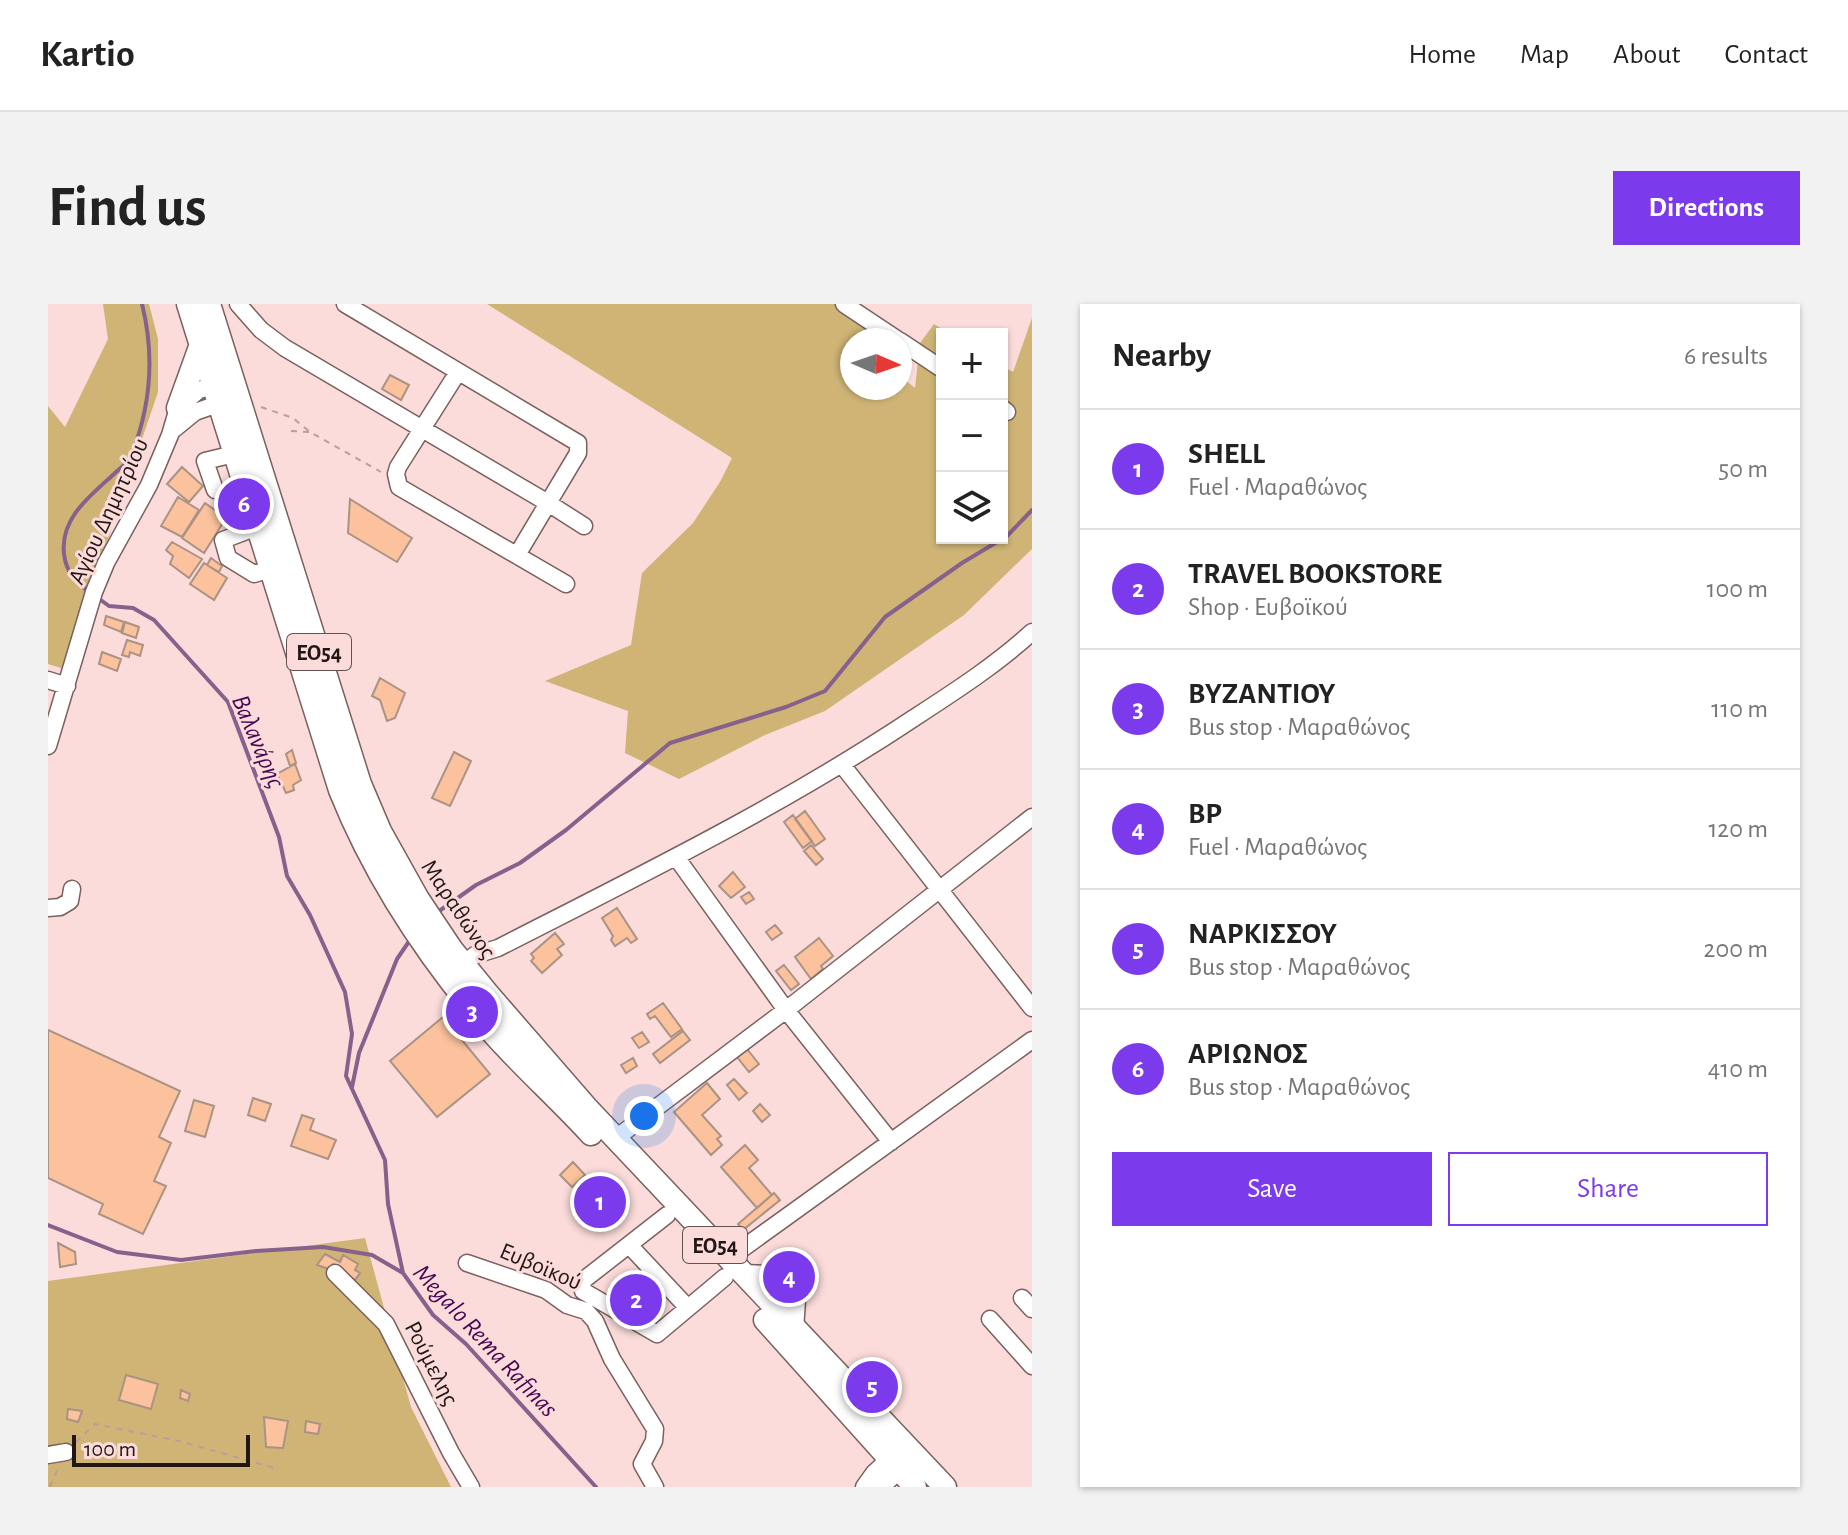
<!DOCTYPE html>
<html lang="en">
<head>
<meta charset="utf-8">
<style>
  body { margin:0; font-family:"Alegreya Sans",sans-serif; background:#f2f2f2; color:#222 }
  .controls { position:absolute; right:24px; top:24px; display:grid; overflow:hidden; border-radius:0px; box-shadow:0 2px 6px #0004 }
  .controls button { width:72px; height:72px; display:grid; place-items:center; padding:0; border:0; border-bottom:2px solid #e0e0e0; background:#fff; color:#222; font:40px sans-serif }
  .compass { position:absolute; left:792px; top:24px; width:72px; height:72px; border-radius:50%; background:#fff; box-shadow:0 2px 6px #0004; rotate:92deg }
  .scale { position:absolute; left:24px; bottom:20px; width:178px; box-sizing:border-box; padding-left:8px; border:4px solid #221716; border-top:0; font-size:22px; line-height:28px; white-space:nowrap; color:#221716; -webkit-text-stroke:6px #fbdcda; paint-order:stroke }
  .you { position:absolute; left:596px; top:812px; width:28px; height:28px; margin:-20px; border:6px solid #fff; border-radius:50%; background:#1a73e8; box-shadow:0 0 0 12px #1a73e833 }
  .badge { display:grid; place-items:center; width:52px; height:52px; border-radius:50%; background:#7c3aed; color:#fff; font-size:26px; font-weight:700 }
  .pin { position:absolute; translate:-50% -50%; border:4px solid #fff; box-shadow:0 2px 8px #0006 }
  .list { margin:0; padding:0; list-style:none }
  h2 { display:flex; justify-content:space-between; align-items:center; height:104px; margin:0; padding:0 32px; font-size:34px }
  h2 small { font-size:26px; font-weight:400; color:#767676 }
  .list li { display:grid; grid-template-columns:52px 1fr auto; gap:24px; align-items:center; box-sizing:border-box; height:120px; padding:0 32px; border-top:2px solid #e0e0e0 }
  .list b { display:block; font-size:30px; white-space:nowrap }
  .list p { margin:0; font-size:26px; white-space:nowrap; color:#767676 }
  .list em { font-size:26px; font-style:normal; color:#767676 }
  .actions { display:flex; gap:16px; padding:24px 32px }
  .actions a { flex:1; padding:18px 0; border:2px solid #7c3aed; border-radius:0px; text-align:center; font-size:28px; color:#7c3aed }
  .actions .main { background:#7c3aed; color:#fff }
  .icon { flex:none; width:44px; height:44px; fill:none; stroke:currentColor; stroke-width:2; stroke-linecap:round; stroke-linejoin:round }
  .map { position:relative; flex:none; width:984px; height:1183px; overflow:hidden; border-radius:0px }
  header { display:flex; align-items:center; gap:48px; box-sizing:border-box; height:112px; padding:0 40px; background:#fff; border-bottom:2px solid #e0e0e0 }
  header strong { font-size:38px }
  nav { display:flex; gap:44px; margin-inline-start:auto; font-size:28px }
  .intro { display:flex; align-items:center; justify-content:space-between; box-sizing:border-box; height:192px; padding:0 48px }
  h1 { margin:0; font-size:56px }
  .button { padding:20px 36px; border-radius:0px; background:#7c3aed; color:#fff; font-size:28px; font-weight:700 }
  main { display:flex; gap:48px; padding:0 48px }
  aside { flex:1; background:#fff; border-radius:0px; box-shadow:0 2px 6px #0004 }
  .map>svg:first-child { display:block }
  .green { fill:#cfb476 }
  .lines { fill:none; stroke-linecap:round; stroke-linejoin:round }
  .stream { stroke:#86618c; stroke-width:4 }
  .building { fill:#fbc29d; stroke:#aa9384; stroke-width:2 }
  .minor-casing { stroke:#7a605e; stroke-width:19 }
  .major-casing { stroke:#7a605e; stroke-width:25 }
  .path { stroke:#b89f9d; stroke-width:2; stroke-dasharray:6 6; stroke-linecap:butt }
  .minor { stroke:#fff; stroke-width:16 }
  .major { stroke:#fff; stroke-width:22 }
  .labels { text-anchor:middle; stroke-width:6; stroke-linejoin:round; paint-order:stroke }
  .shield { fill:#fbdcda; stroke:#635251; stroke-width:2 }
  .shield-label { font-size:22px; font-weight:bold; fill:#221716 }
  .street-label { font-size:24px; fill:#221716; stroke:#fbdcda }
  .water-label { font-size:26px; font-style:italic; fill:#470755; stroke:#fbdcda }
</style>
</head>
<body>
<header>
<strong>Kartio</strong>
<nav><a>Home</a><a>Map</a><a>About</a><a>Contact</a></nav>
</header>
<div class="intro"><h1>Find us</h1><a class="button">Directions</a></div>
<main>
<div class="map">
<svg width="984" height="1183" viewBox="0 0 984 1183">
  <rect width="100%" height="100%" fill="#fbdcda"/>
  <path class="green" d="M55,0h46l9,35v53l-94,277 -16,-5v-258l17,21 43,-88z
    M439,0h350l55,36h-40v48h48v-12l15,12 5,-45 14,-19 16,10h-8v204h60v-172l11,6 19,-54v231l-68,66 -139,96 -60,24 -86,44 -54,-26 3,-42 -83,-30 86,-36 11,-72 51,-50 27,-41 12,-24z
    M317,934l46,169 40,80h-403v-206z"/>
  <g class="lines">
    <path class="stream" d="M43,289c-15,-10 -25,-21 -27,-39 -4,-36 26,-58 50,-80 6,-6 14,-11 17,-18 20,-50 24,-100 11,-152
      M50,294l11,8 24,2 21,12 74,82 51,135 8,39 23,39 35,77 7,42 -6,42 39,84 3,44 15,69
      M387,610l41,-29 44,-22 46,-33 104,-87 116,-36 39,-16 60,-74 77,-54 45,-27 25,-26
      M304,783l7,-34 38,-94 15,-22
      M0,921l69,27 64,8 75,-9 67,-4 49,8 31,18 30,42 33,29 130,143"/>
  </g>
  <path class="building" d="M342,71l19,10 -8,15 -19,-11z
    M134,163l21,19 -14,16 -22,-18z
    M130,193l21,13 -17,27 -21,-11z
    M302,195l62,39 -15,24 -49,-29z
    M157,199l21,15 -22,35 -22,-15z
    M124,238l30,17 -13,19 -19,-14 3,-8 -7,-6z
    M163,254l11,8 -3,6 -12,-7z
    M156,259l23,15 -13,22 -24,-16z
    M58,312l18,6 -3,10 -17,-7z
    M77,318l14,5 -3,11 -14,-5z
    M79,336l16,5 -3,11 -10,-4 -1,5 -7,-2z
    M54,348l19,7 -4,12 -18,-7z
    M332,374l25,15 -10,25 -8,3 -7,-21 -8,-4z
    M244,446l4,13 -6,3 -4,-12z
    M406,448l17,9 -21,45 -18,-8z
    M247,460l6,16 -8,5 1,5 -8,3 -9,-19z
    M757,507l20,28 -10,7 -20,-27z
    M745,511l19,26 -9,7 -19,-26z
    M763,541l12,14 -7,6 -12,-14z
    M685,568l12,15 -14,11 -12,-12z
    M701,588l5,7 -8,5 -5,-7z
    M569,604l20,31 -6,4 -4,-5 -12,8 -4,-6 2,-4 -11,-18z
    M727,621l7,8 -10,7 -6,-8z
    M507,629l9,11 -7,5 5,6 -20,18 -11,-12 3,-3 -3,-4z
    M771,634l14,18 -12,10 2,3 -12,10 -16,-22z
    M736,661l15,19 -8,6 -15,-19z
    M615,699l19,26 -11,8 -16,-21 -5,3 -3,-5z
    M395,713l47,57 -53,43 -47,-56z
    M0,726l132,61 -21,46 12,6 -17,38 12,5 -23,48 -44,-20 4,-10 -55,-26z
    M635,727l7,9 -30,23 -7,-9z
    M594,728l7,10 -10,6 -7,-10z
    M699,745l12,15 -10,8 -12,-15z
    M585,754l4,8 -11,7 -5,-8z
    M686,775l13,14 -8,7 -12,-15z
    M659,779l13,16 -18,16 19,21 -4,3 5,6 -11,10 -37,-43z
    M205,794l18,6 -6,17 -17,-6z
    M146,796l20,6 -9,31 -20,-6z
    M712,800l10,11 -8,7 -9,-11z
    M254,811l12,4 -4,11 26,10 -8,19 -37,-13z
    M697,841l13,15 -9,8 23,27 -15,13 -36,-41z
    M525,858l12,13 -13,12 -12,-12z
    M565,874l12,13 -38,35 -12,-12z
    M565,874l12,13 -38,35 -12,-12z
    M726,889l6,7 -37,30 -5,-6z
    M10,939l17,9 1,12 -16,3z
    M277,950l15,8 3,-7 15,9 -3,6 5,3 -5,7 -22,-16 -4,5 -12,-4z
    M745,958l10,10 -18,19 -11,-10z
    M591,976l23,30 -19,15 -23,-30z
    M78,1071l32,9 -7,25 -32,-9z
    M133,1086l9,4 -2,7 -8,-3z
    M20,1105l14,2 -4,11 -11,-3z
    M216,1113l24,4 -5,27 -17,-1z
    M258,1117l14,3 -2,10 -13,-2z"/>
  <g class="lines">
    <g class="minor-casing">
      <path id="minor" d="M190,0l23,26 24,18 263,155 36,23
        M297,0l233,139v10l-61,102
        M796,0l54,36
        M852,37l42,28
        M410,68l-60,95 -2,7 3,13 167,97
        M954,104l5,4
        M125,126l22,-18 34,-12
        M167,186l-10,-29 29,-7
        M209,223l-34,13 5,18 26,16 17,-5
        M0,376l19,6
        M0,442l46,-154 12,-29 43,-78 21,-50 8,-27 21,-18 25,-7
        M795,462l189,242
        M628,553l110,153 105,132
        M0,604l12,-1 10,-6 2,-12
        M407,666l20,-15 23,-7c141,-72 284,-142 416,-230 40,-26 82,-53 118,-86
        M568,834l170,-128 246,-193
        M619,911l-82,64 -3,4 1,8 74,43 68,-57
        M581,941l59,63
        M680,955l304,-219
        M419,959l79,27 21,15 19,6 9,10 17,38 43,70 -1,12 -12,23 13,23
        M287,969l51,51 65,129 20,34
        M694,969l33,1 22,26 -2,30
        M974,994l10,11
        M942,1015l42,47
        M0,1151l18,-3
        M816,1183l10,-14 22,-20
        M833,1183l27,-24"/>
    </g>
    <g class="major-casing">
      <path id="major" d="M140,0l152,486c36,90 89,169 153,243 31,35 66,66 98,101
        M161,0l151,480 20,47 38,68 34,51 35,43 99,114 359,380
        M130,104l22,-61
        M717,1016l150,167"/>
    </g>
    <path class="path" d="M213,103l32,11 17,14 71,40
      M243,127l18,1
      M28,1138l19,-18 84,17 99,28
      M2,1183l9,-21"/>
    <use href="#minor" class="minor"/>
    <use href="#major" class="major"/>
  </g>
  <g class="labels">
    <g class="shield">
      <rect x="239" y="330" width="64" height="36" rx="6"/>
      <rect x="635" y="923" width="64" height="36" rx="6"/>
    </g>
    <g class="shield-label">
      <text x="271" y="356">ΕΟ54</text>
      <text x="667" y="949">ΕΟ54</text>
    </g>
    <g class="street-label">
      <text transform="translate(60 207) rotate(-65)" y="8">Αγίου Δημητρίου</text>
      <text transform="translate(411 605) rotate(56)" y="8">Μαραθώνος</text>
      <text transform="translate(493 962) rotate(23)" y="8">Ευβοϊκού</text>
      <text transform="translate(384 1059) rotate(63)" y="8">Ρούμελης</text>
    </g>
    <g class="water-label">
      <text transform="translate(211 437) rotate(67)" y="9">Βαλανάρης</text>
      <text transform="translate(438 1036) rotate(47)" y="9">Megalo Rema Rafinas</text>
    </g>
  </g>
</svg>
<div class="controls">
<button>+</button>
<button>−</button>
<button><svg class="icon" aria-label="layers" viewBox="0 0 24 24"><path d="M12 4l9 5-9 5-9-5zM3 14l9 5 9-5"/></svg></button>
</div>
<svg class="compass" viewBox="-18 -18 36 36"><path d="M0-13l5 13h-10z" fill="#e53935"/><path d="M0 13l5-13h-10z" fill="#767676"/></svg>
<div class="scale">100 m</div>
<div class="you"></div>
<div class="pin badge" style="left:552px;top:898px">1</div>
<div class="pin badge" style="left:588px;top:996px">2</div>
<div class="pin badge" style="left:424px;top:708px">3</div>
<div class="pin badge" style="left:741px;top:973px">4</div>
<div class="pin badge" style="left:824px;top:1083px">5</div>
<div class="pin badge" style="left:196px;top:200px">6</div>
</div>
<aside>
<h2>Nearby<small>6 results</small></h2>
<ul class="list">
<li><span class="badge">1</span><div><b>SHELL</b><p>Fuel · Μαραθώνος</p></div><em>50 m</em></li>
<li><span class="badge">2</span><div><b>TRAVEL BOOKSTORE</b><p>Shop · Ευβοϊκού</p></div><em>100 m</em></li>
<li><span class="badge">3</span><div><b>ΒΥΖΑΝΤΙΟΥ</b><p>Bus stop · Μαραθώνος</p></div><em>110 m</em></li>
<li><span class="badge">4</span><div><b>BP</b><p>Fuel · Μαραθώνος</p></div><em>120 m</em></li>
<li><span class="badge">5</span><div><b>ΝΑΡΚΙΣΣΟΥ</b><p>Bus stop · Μαραθώνος</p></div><em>200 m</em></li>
<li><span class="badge">6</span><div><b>ΑΡΙΩΝΟΣ</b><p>Bus stop · Μαραθώνος</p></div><em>410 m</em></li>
</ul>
<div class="actions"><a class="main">Save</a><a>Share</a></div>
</aside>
</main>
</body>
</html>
